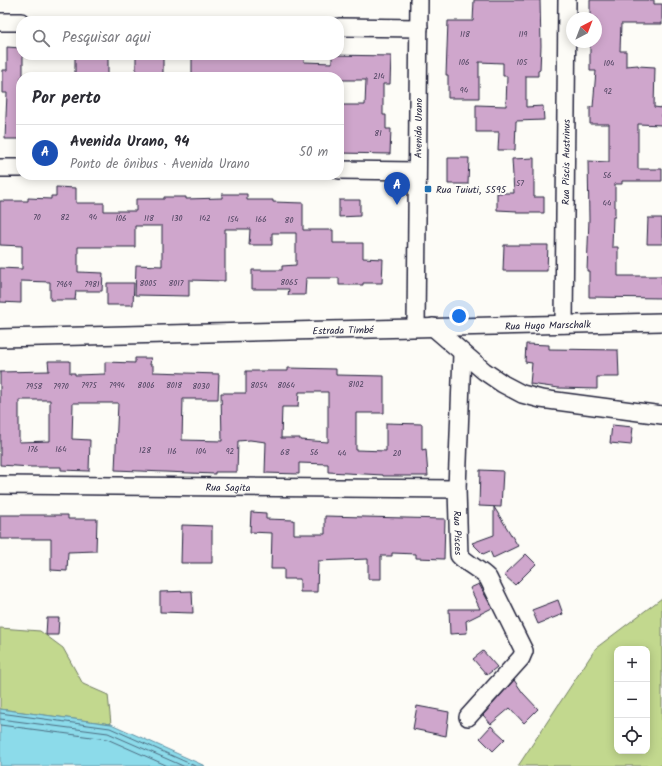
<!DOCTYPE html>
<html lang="pt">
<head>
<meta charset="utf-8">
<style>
  body { margin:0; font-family:Kalam,sans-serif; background:#f2f2f3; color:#2b2b33 }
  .controls { position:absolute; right:12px; bottom:12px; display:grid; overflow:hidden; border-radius:8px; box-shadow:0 2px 10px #0003 }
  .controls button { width:36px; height:36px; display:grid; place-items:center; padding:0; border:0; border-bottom:1px solid #e1e1e2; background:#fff; color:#2b2b33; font:20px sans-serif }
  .compass { position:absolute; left:566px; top:12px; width:36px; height:36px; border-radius:50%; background:#fff; box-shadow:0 2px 10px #0003; rotate:42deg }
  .you { position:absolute; left:459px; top:316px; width:14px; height:14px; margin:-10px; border:3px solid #fff; border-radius:50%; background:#1a73e8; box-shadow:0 0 0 6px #1a73e833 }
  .badge { display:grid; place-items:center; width:26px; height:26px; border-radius:50%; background:#1f6fb2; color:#fff; font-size:13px; font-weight:700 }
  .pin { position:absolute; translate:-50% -33px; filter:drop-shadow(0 1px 2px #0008) }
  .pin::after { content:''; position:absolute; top:21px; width:14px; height:12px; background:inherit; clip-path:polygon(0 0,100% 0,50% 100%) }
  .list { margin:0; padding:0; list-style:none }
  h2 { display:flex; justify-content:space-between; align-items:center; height:52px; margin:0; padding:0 16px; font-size:17px }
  h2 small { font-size:13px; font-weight:400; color:#7c7c81 }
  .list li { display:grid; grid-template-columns:26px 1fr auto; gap:12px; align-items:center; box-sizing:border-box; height:56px; padding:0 16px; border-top:1px solid #e1e1e2 }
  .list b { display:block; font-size:15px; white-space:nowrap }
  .list p { margin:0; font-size:13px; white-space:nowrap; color:#7c7c81 }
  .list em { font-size:13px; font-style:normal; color:#7c7c81 }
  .icon { flex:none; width:22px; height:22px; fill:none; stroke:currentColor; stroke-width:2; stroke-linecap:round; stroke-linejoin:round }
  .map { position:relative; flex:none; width:662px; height:766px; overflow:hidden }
  .search { position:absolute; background:#fff; box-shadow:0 2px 10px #0003; left:16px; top:16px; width:328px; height:44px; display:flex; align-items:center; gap:10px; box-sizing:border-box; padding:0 14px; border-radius:16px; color:#7c7c81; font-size:15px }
  .panel { position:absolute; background:#fff; box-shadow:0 2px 10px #0003; left:16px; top:72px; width:328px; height:108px; border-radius:16px }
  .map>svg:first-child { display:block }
  .green { fill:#c2d88e; stroke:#727d64; fill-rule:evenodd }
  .water { fill:#8cdbea; stroke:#6291a4 }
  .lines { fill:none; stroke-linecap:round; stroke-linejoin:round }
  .shore { stroke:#4c6c81; stroke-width:1 }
  .building { fill:#cfa6cc; stroke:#22223b; fill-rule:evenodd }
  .minor-casing { stroke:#22223b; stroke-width:20 }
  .minor { stroke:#fdfcf7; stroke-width:17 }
  .poi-dot { fill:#1f6fb2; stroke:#fdfcf7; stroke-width:1.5 }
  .labels { text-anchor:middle; stroke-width:4; stroke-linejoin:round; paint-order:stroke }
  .number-label { font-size:8px; fill:#4d435f }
  .street-label { font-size:10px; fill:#22223b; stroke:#fdfcf7 }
  .poi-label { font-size:10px; fill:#22223b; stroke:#fdfcf7; text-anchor:start }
</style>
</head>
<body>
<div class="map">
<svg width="662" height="766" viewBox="0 0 662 766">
  <rect width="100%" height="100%" fill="#fdfcf7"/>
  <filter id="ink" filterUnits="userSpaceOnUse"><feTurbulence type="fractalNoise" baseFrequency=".025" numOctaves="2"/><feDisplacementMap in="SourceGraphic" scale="8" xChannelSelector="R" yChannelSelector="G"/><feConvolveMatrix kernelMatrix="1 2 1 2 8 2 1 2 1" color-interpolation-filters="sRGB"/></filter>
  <g filter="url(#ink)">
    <path class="green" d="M662,598v168h-144l78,-118zM617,649h30v102h-30z
      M0,628l40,3 23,17 20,36 25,11 3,29 -111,-15z"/>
    <path class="water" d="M0,709l111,15 94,42h-205z"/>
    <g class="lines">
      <path class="shore" d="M0,713l110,15 85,38
        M0,719l108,14 75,33
        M0,725l107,14 61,27"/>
    </g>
    <path class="building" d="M474,0h66l1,46 -1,24 -2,1v5h-12v31l17,-1 1,14 -28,1 -1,29h-17l1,-18h-23v-27l30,1 1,-30h-4v-13l-24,-1v36h-31v-23h-2l2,-54h25z
      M590,0h64v4h8v20h-41l-1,27h6v15l12,-1v1l17,1 -1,40 8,1v17l-24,-1v45h24v12h-40v3h-7v33h-2l-1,30h6v29h44v22l-73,-1v-26h-2l2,-52 -1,-58 21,1v-38h-19v-17h3l3,-36h-6v-29h6v-24h-6z
      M7,47l14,1v7h2v22h-2v62h-16l2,-46h-4v-23h4z
      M75,55h33v22h-33z
      M136,55h27v22h-27z
      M222,55l82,1v6l28,1v-8l59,1 -1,28h-7v31h3v14h5l-1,25 -51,-1v-48h26l1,-25h-27v-3l-91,-1v1h-56v-21h30z
      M448,158h21l-1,26h-20z
      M534,158v39h10v16h-27v-2l-20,-1v-17h17l-2,-34z
      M56,187l20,1v15h28v8h32v-12h28v-2h22v2l36,-1v-4h25v6h26v2l30,1v27h30v13h30v15l20,1 -1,24h-19v2h-24v-7h-33l-1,17h-17l1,-6h-37v-19h30v-4l14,-1v-32h-24v12h-23l1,-16h-25v52l-36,-1v16l-54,-1 1,-30 26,1v-40h-27v21h-57v25l25,1 -1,18h-26l-1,9h-25v-18l-29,-1v22l-21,-1v-34l22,1v-23l-22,-1v-44h28v-3l23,1v-3h5z
      M339,200h21v16l-21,1z
      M648,218h14v26h-15z
      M504,245h44l-1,26h-44z
      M107,283h27l-1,22h-26z
      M526,344l23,1v4l69,1 1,27h-22v12l-38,-1 -29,-4 2,-21 -7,-1z
      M135,358h16l-1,7h3v7l66,2 -1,25h-35l-1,41 40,1 -1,-48h25v-22h42v-3l48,1v6l48,1v37h-28v37l30,1v-28l36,1v26l4,-1 2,27h-45v-1l-55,-3v-8l-29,-1v11l-34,-1 1,-31 -16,-2 -12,1 -1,31h-22v2l-100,-4 3,-67h-45l-1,36 18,1 -1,31 -28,-1v-3h-30l-31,-2v-93l49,-1 -1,-10h22v12h5v2l30,-1v-12l30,1zM299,392h29v50l-28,-2v-2h-19l1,-31h16zM19,400h31v41l-31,1z
      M612,425l21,2 -2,18 -21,-2z
      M480,470l23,1 -2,36 -22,-1z
      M494,507l24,39 -25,12 -3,-7 -7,3 -11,-11 22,-8z
      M251,512l15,1v6l28,1v14h31v-18l120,3 -1,40 -28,-1v-4l-24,-1v3h-11v23h-13v-20l-50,2 -1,31h-17v-13h-16v-10h-13l1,-36 -22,-1z
      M0,515h68v4h29l-1,32 -28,1 -1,19 -16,-1v-31h-51z
      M182,525l30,1v37h-31z
      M526,554l10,10 -21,21 -11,-10z
      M479,584l13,24 -26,13 1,12 -17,1 -1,-25h31l-10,-21z
      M192,591l1,22 -33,-1v-20z
      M558,600l5,14 -25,10 -6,-14z
      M47,618h12l-1,17h-12z
      M483,651l14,16 -10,8 -14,-16z
      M514,680l9,13 15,16 -14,14 -14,-15 -19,16 -8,-9z
      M417,706l32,6 -3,24 -33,-7z
      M491,726l14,13 -12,12 -13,-13z"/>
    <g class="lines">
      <g class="minor-casing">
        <g id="minor">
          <path d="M0,22h21"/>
          <path d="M339,27l80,1"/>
          <path d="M0,168h21"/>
          <path d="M339,170l78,1"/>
          <path id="s1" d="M564,324l3,-324"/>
          <path id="s2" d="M416,327l3,-327"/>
          <path d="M433,327l51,44 19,13 19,10 19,5 121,16"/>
          <path id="s3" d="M0,338l662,-16"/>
          <path id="s4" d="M462,353l-5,136 2,66c8,9 20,14 29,23l36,73 -3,7 -53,59"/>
          <path id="s5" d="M0,485l457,4"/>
        </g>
      </g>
      <use href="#minor" class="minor"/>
    </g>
  </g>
  <rect class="poi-dot" x="424" y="185" width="8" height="8" rx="2"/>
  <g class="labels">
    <g class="number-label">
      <text x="465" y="37">118</text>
      <text x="523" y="37">119</text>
      <text x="464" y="65">106</text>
      <text x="522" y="65">105</text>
      <text x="609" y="66">104</text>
      <text x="379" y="79">214</text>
      <text x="464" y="93">94</text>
      <text x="608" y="94">92</text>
      <text x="378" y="136">81</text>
      <text x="607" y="178">56</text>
      <text x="520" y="186">57</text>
      <text x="607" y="206">44</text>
      <text x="37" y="220">70</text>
      <text x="65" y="220">82</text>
      <text x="93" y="220">94</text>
      <text x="121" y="221">106</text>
      <text x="149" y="221">118</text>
      <text x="177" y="221">130</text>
      <text x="205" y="221">142</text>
      <text x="233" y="222">154</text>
      <text x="261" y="222">166</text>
      <text x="289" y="223">80</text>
      <text x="289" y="285">8065</text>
      <text x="148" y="286">8005</text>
      <text x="176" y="286">8017</text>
      <text x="64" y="287">7969</text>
      <text x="92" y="287">7981</text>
      <text x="356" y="387">8102</text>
      <text x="89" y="388">7975</text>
      <text x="117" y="388">7994</text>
      <text x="146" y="388">8006</text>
      <text x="174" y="388">8018</text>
      <text x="259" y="388">8054</text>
      <text x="286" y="388">8064</text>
      <text x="34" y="389">7958</text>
      <text x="61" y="389">7970</text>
      <text x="201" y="389">8030</text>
      <text x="33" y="452">176</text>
      <text x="61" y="452">164</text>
      <text x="145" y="453">128</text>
      <text x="172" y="454">116</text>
      <text x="201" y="454">104</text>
      <text x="230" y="454">92</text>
      <text x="285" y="455">68</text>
      <text x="314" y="455">56</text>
      <text x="342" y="456">44</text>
      <text x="397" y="456">20</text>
    </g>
    <g class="street-label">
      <text dy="4" stroke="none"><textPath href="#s2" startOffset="199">Avenida Urano</textPath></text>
      <text dy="4" stroke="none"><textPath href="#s1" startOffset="162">Rua Piscis Austrinus</textPath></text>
      <text dy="4" stroke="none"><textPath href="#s3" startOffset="548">Rua Hugo Marschalk</textPath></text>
      <text dy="4" stroke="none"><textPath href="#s3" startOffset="343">Estrada Timbé</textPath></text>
      <text dy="4" stroke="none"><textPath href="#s5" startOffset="228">Rua Sagita</textPath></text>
      <text dy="4" stroke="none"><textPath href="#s4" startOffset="180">Rua Pisces</textPath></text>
    </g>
    <g class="poi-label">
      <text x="436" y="193">Rua Tuiuti, 5595</text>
    </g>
  </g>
</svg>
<div class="controls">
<button>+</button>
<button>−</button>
<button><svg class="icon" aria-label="locate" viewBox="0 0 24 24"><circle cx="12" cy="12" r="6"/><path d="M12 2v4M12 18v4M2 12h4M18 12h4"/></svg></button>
</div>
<svg class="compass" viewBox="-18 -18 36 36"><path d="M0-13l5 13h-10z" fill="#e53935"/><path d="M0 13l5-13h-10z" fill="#7c7c81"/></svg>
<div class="you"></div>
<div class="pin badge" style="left:397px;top:205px;background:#1a4fb4">A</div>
<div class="search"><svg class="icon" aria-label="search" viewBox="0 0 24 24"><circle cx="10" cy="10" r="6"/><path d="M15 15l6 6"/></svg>Pesquisar aqui</div>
<section class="panel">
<h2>Por perto<small></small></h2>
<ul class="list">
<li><span class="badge" style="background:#1a4fb4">A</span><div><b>Avenida Urano, 94</b><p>Ponto de ônibus · Avenida Urano</p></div><em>50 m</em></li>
</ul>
</section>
</div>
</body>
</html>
